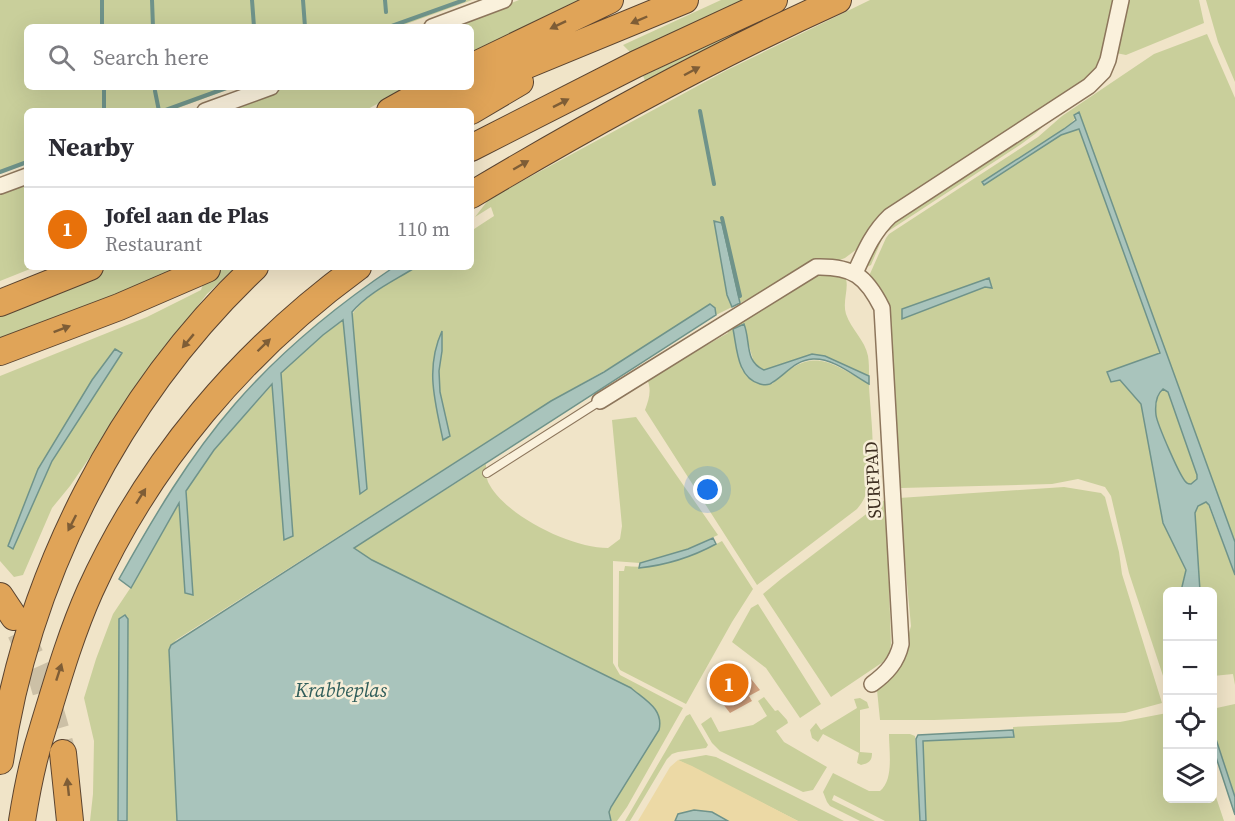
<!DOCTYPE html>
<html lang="en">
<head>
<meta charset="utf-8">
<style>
  body { margin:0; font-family:"Source Serif 4",serif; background:#f7f7f7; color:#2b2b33 }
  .controls { position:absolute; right:18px; bottom:18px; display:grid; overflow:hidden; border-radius:9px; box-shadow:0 6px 24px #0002 }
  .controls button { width:54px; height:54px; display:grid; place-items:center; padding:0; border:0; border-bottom:2px solid #e1e1e2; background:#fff; color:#2b2b33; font:30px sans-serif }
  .you { position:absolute; left:708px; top:490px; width:21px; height:21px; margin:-15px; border:4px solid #fff; border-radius:50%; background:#1a73e8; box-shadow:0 0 0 9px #1a73e833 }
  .badge { display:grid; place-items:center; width:39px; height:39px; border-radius:50%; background:#9e2a2b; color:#fff; font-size:20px; font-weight:700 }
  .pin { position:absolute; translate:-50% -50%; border:3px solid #fff; box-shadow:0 2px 6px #0006 }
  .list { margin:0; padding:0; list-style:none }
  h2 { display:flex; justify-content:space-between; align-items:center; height:78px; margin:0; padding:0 24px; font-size:26px }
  h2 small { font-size:20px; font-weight:400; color:#7c7c81 }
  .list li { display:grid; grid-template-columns:39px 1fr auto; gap:18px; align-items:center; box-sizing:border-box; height:84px; padding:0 24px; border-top:2px solid #e1e1e2 }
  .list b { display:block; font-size:22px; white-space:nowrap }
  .list p { margin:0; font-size:20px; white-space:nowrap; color:#7c7c81 }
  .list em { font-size:20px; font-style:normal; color:#7c7c81 }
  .icon { flex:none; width:33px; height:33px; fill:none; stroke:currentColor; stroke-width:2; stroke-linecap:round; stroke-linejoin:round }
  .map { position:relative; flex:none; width:1235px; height:821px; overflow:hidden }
  .search { position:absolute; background:#fff; box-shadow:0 6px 24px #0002; left:24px; top:24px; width:450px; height:66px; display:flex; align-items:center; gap:15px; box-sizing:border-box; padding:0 21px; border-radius:9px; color:#7c7c81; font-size:22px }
  .panel { position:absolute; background:#fff; box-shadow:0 6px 24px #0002; left:24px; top:108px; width:450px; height:162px; border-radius:9px }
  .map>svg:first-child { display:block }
  .green { fill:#c9cf9b; fill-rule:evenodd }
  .sand { fill:#ecd9a5 }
  .water { fill:#a9c4bc; stroke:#6f938a; stroke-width:1.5; fill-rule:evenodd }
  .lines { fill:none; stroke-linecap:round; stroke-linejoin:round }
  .stream { stroke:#6f938a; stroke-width:4 }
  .building { fill:#cf9f7d }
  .motorway-tunnel { stroke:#ccc0a6; stroke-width:26; stroke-dasharray:26 13; stroke-linecap:butt }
  .service-casing { stroke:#8d765c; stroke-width:10 }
  .minor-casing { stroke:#8d765c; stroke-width:18 }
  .motorway-casing { stroke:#5b4430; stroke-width:28 }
  .service { stroke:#faf1dc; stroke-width:8 }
  .minor { stroke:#faf1dc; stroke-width:15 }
  .motorway { stroke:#e0a458; stroke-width:26 }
  .oneway { fill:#7e5d36 }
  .labels { text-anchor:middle; stroke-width:5; stroke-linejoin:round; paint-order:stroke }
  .street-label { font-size:18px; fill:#3d2e20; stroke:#f7eed8 }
  .water-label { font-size:20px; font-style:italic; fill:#2f5d5a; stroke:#f7eed8 }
</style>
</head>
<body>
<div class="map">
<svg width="1235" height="821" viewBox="0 0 1235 821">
  <rect width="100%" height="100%" fill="#f0e4c8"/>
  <path class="green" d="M0,0h472l-74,27h-371v60h208l-65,24h-143v52l-27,10z
    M519,0h65l-113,55v-28h-23z
    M721,0h33l-121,55 -10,-10z
    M806,0h14l-172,87 -5,-11z
    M870,0h245l-15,64 -12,15 -210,140 -11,13 -10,17 -12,9 -66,25 -39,20 -18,-80 -8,-2 13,74 5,12 -16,8 -1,-7 -164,93 -375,239 -7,10 8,171h-50l1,-202 -1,-3 -7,1 -2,204h-28l3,-27 1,-53 -10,-43 12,-39 17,-45 22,-33 45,-79 5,90 8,3 -7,-104 28,-41 59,-66 11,155 9,-3 -12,-163 42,-38 21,-15 16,173 -8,-177c3,-13 50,-43 63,-48 9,-4 43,-1 56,-1v-36l23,-15 -3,-9 -16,10 14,-18 238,-129z
    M1126,0h73l5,23 -78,32 -10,-2z
    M1206,0h29v82l-17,-40z
    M1207,34l28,64v444l-156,-430c-4,10 -13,14 -18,23l18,-6 81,224 -53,19 13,8 21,24 22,119 23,47 -5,21 -13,1 -1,96 -38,-115 -18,-77 -6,-9 -27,-8 -26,5 -151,4 -3,-4 -9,-172 -20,-36 17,-38 3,-4 149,-97 24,-21 92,-62zM989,279l3,9 -7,-1 -83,31v-9z
    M286,87h123l-45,24h-143z
    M1051,119l-16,15 -15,11 -136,89 -13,31 -4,2c0,-17 13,-34 25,-45z
    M27,182v85h8l-35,14v-89z
    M107,267h82l-189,76v-32z
    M209,267h27l-29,27 -42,54 -95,138 -18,22 -29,67 -9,2 -14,-16v-185l147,-59 54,-27zM120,350l2,3 -70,108 -40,87 26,-79z
    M828,270l17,6c5,11 -3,25 1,38 5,15 19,26 22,42 1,6 1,13 1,20l-44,-20 -61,14 -9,-4 -6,-20 -16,-17 9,41 30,14c40,-38 55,-24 97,0 1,35 13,98 -12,125l-100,76 -112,-175c4,-11 7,-20 2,-31l81,-46 -3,-6 62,-40z
    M1163,389l5,3 29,83v4l-6,5c-1,0 -3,0 -4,-1 -6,-4 -30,-60 -31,-68 -1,-9 1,-20 7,-26z
    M636,417l82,118 -30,14 -48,14 -27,-2v102l7,12 63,33 -56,99 -10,14h-6l-2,-9 2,-5 48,-77 -4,-22 -24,-20 -259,-128 -18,-12 132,-84c0,6 0,13 2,18 17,34 83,66 120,66l12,-9 2,-13 -10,-106z
    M1064,487l37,6 4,4 14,55 3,22 40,129 -37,10 -191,7h-54l-3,-30 29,-46 5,-18 -12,-128z
    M886,499l5,145 -2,10 -6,8 -52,35 -68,-103 18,-15z
    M1207,502l28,73v110l-2,-11 -20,2 -1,-84 -12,-1 -5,-78 2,-7z
    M722,541l31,48 -21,33 -46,82 -66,-34 -2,-4 1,-95h5l1,-5c35,4 67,-9 97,-25z
    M758,604l63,100 -21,14 -34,-50 -34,-26 19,-34z
    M764,697l11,14 3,-1 9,10 1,3 -12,8 8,11 43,25 -14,23 -10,2 -83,-41 -8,-8 -11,-19 10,-7 8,15 34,-7 14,-9 -9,-15z
    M860,698l7,4 2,6 -9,2v42l12,1c0,8 -3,10 -11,12l-4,-2 2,-10 -36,-19 -5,8 -6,-4 -2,-8 6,-7 5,7 36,-22 -3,-9z
    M1235,704v93l-22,-67 -1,-21z
    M1167,713l1,85h44l1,-10 11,33h-298l-3,-80 90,-4v-10l107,-5z
    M690,714l18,31 -2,3 -28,4 -6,2 -5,5 -37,62h-5l61,-105z
    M889,734h21l5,2 5,85h-35l-51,-26 -2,5 43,21h-15l-30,-15 -3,-4 -4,-10 10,-19 36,18h11c14,-11 9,-40 9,-57z
    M706,755l10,2 128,64h-46l-120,-61z"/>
  <path class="sand" d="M678,760l14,6 106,55h-70l-16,-9 -18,-2 -16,4 -3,7h-37l32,-54z"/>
  <path class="water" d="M1079,112l156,430v33l-26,-70 -3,-3 -8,4 -3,7 5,78h-19l5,-21 -23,-47 -22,-119 -21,-24 -9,2 -4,-10 53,-19 -81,-224 -18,6 -77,50 -2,-3 82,-53 12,-9 -2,-5zM1163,389l5,3 29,83v4l-6,5c-1,0 -3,0 -4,-1 -6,-3 -30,-60 -31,-68 -1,-9 0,-20 7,-26z
    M714,221l8,2 18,80 -8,4 -5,-12z
    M394,267h22c-22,14 -47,25 -64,45l15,177 -7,5 -17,-174 -20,15 -42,38 12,163 -9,4 -12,-156 -58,66 -28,41 7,104 -8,-2 -6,-90 -48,85 -12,-9c34,-61 70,-122 116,-175 46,-53 101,-98 159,-137z
    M989,278l3,10 -7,-1 -83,32v-10z
    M710,304l5,4 1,7 -362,233 18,12 259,128c14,12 33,21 28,42l-48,77 -2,5 2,9h-434l-8,-171 2,-5 380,-244 53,-29z
    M744,324c7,18 0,37 20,46l48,-16 13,2 44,20v8c-16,-9 -36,-26 -56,-25 -18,1 -27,15 -40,23 -3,3 -9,3 -13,2 -23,-6 -23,-36 -27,-55z
    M442,331v20l-3,20 1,21 10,44 -7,4c-8,-38 -18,-72 -1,-109z
    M115,349l7,4 -70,108 -39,88 -5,-3 30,-77 54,-89z
    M713,538l3,6c-24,13 -49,21 -77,24l1,-5 48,-14z
    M125,615l3,4 -1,202h-9l1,-202z
    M1013,730l1,7 -91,4 3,80h-6l-4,-82 2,-4z
    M1213,730l22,67v18l-22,-67z
    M694,810l18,2 16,9h-53l3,-7z"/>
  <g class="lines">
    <path class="stream" d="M102,0v27
      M152,0l1,27
      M252,0l2,27
      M303,0l2,27
      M385,0l1,12
      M389,27l75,-27
      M104,87v24
      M155,91l4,20
      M163,111l66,-24
      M700,111l14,73
      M0,172l27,-10
      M722,218l18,78"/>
  </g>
  <path class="building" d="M734,664l14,11 12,15 -11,6 3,5 -22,12 -7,-9 -13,-11 8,-13 1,1 7,-6z"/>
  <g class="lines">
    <path class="motorway-tunnel" d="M20,632l22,48 21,73"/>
    <g class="service-casing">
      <path id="service" d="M487,473l113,-72"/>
    </g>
    <g class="minor-casing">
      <path id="minor" d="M432,27l72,-27
        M205,111l66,-24
        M0,186l27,-10
        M855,273c10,-22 18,-41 35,-57l199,-130 14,-14 5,-12 13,-60
        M600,401l216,-134c37,-1 50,9 66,41l19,336c-4,18 -14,29 -29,40"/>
    </g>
    <g class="motorway-casing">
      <path id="motorway" d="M471,67l139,-67
        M390,111l43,-24
        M421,111l53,-24 211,-87
        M471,111l49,-29
        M471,148l165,-84 138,-64
        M471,195c119,-71 241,-138 367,-195
        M0,303l90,-36
        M0,352l119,-45 88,-38
        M0,596l14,21
        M63,753l7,68
        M0,761c27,-185 119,-365 255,-494
        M22,821c5,-32 11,-62 21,-93 14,-46 27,-92 47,-137 59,-130 153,-240 268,-324"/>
    </g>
    <use href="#service" class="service"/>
    <use href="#minor" class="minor"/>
    <use href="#motorway" class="motorway"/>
  </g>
  <defs><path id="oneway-solid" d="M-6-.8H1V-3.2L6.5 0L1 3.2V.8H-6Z" transform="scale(1.5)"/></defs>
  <g class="oneway">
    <use href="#oneway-solid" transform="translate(639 20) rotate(157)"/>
    <use href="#oneway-solid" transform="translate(558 25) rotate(154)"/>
    <use href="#oneway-solid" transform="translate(692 71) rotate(-28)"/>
    <use href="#oneway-solid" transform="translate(561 103) rotate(-27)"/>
    <use href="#oneway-solid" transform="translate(521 165) rotate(-30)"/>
    <use href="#oneway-solid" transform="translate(62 329) rotate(-21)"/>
    <use href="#oneway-solid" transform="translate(188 341) rotate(130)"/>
    <use href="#oneway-solid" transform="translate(264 345) rotate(-44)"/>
    <use href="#oneway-solid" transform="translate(141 496) rotate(-58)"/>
    <use href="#oneway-solid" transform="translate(72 523) rotate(117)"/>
    <use href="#oneway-solid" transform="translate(59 672) rotate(-72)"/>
    <use href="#oneway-solid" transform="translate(68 787) rotate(-96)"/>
  </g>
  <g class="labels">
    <g class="street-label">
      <text transform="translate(873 480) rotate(-93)" y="6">SURFPAD</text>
    </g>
    <g class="water-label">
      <text x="341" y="697">Krabbeplas</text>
    </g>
  </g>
</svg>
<div class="controls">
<button>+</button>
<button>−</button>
<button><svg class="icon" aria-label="locate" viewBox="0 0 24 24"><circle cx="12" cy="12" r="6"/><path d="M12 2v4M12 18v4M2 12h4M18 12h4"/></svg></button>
<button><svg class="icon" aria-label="layers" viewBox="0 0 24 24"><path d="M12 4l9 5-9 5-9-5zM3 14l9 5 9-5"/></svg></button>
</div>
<div class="you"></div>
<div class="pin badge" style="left:729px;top:683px;background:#e8710a">1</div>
<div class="search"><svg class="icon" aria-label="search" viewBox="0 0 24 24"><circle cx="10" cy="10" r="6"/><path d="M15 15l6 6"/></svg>Search here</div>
<section class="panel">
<h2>Nearby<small></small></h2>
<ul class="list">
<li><span class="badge" style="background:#e8710a">1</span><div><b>Jofel aan de Plas</b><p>Restaurant</p></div><em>110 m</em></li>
</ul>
</section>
</div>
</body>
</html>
